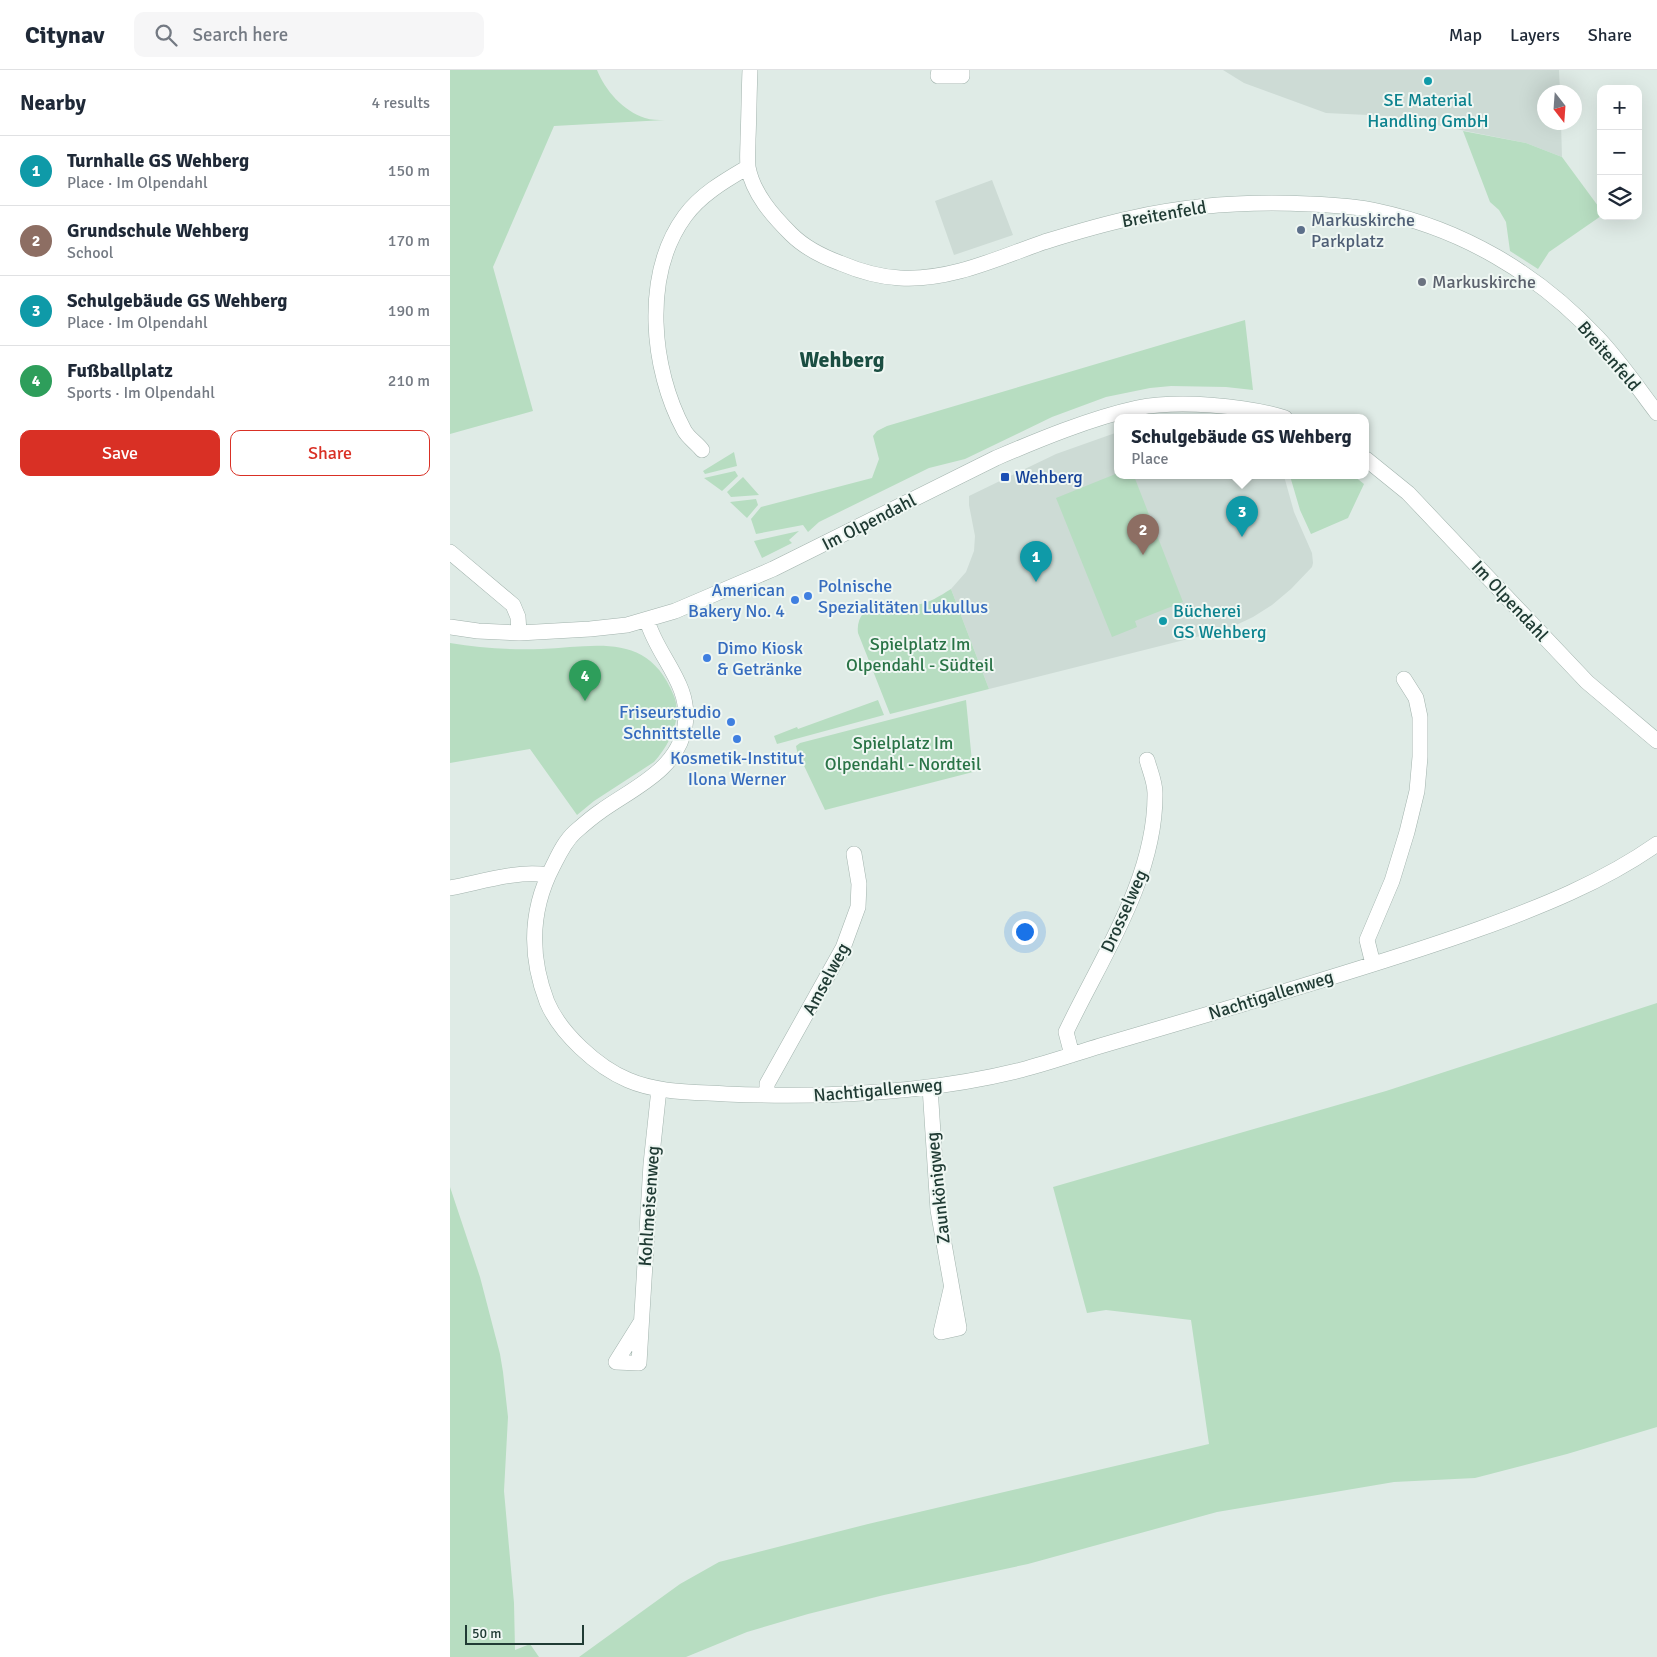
<!DOCTYPE html>
<html lang="en">
<head>
<meta charset="utf-8">
<style>
  body { margin:0; font-family:Signika,sans-serif; background:#f6f6f7; color:#1f2937 }
  .controls { position:absolute; right:15px; top:15px; display:grid; overflow:hidden; border-radius:10px; box-shadow:0 5px 20px #0002 }
  .controls button { width:45px; height:45px; display:grid; place-items:center; padding:0; border:0; border-bottom:1px solid #e0e1e3; background:#fff; color:#1f2937; font:25px sans-serif }
  .compass { position:absolute; left:1087px; top:15px; width:45px; height:45px; border-radius:50%; background:#fff; box-shadow:0 5px 20px #0002; rotate:163deg }
  .scale { position:absolute; left:15px; bottom:12px; width:119px; box-sizing:border-box; padding-left:5px; border:2px solid #203b34; border-top:0; font-size:14px; line-height:18px; white-space:nowrap; color:#203b34; -webkit-text-stroke:4px #eff7f3; paint-order:stroke }
  .you { position:absolute; left:574px; top:861px; width:18px; height:18px; margin:-12px; border:4px solid #fff; border-radius:50%; background:#1a73e8; box-shadow:0 0 0 8px #1a73e833 }
  .badge { display:grid; place-items:center; width:32px; height:32px; border-radius:50%; background:#d93025; color:#fff; font-size:16px; font-weight:700 }
  .pin { position:absolute; translate:-50% -41px; filter:drop-shadow(0 1px 2px #0008) }
  .pin::after { content:''; position:absolute; top:26px; width:18px; height:15px; background:inherit; clip-path:polygon(0 0,100% 0,50% 100%) }
  .popup { position:absolute; left:664px; top:344px; width:255px; height:65px; box-sizing:border-box; display:grid; place-content:center; border-radius:10px; background:#fff; filter:drop-shadow(0 1px 4px #0005); font-size:16px; white-space:nowrap; color:#747a83 }
  .popup b { font-size:19px; color:#1f2937 }
  .popup::after { content:''; position:absolute; left:50%; top:100%; margin-left:-10px; border:10px solid transparent; border-top-color:#fff }
  .list { margin:0; padding:0; list-style:none }
  h2 { display:flex; justify-content:space-between; align-items:center; height:65px; margin:0; padding:0 20px; font-size:21px }
  h2 small { font-size:16px; font-weight:400; color:#747a83 }
  .list li { display:grid; grid-template-columns:32px 1fr auto; gap:15px; align-items:center; box-sizing:border-box; height:70px; padding:0 20px; border-top:1px solid #e0e1e3 }
  .list b { display:block; font-size:19px; white-space:nowrap }
  .list p { margin:0; font-size:16px; white-space:nowrap; color:#747a83 }
  .list em { font-size:16px; font-style:normal; color:#747a83 }
  .actions { display:flex; gap:10px; padding:15px 20px }
  .actions a { flex:1; padding:11px 0; border:1px solid #d93025; border-radius:10px; text-align:center; font-size:18px; color:#d93025 }
  .actions .main { background:#d93025; color:#fff }
  .icon { flex:none; width:28px; height:28px; fill:none; stroke:currentColor; stroke-width:2; stroke-linecap:round; stroke-linejoin:round }
  .map { position:relative; flex:none; width:1207px; height:1587px; overflow:hidden }
  header { display:flex; align-items:center; gap:30px; box-sizing:border-box; height:70px; padding:0 25px; background:#fff; border-bottom:1px solid #e0e1e3 }
  header strong { font-size:24px }
  nav { display:flex; gap:28px; margin-inline-start:auto; font-size:18px }
  .search { width:350px; height:45px; background:#f6f6f7; display:flex; align-items:center; gap:12px; box-sizing:border-box; padding:0 18px; border-radius:10px; color:#747a83; font-size:19px }
  main { display:flex }
  aside { flex:1; background:#fff }
  .map>svg:first-child { display:block }
  .built { fill:#cddbd5 }
  .green { fill:#b7ddc1 }
  .lines { fill:none; stroke-linecap:round; stroke-linejoin:round }
  .minor-casing { stroke:#a2b3ad; stroke-width:16 }
  .minor { stroke:#fff; stroke-width:15 }
  .culture-dot { fill:#0f9aa8; stroke:#eff7f3; stroke-width:2 }
  .service-dot { fill:#5c6f8a; stroke:#eff7f3; stroke-width:2 }
  .worship-dot { fill:#6b7280; stroke:#eff7f3; stroke-width:2 }
  .transit-dot { fill:#1a4fb4; stroke:#eff7f3; stroke-width:2 }
  .shop-dot { fill:#3f7fe0; stroke:#eff7f3; stroke-width:2 }
  .labels { text-anchor:middle; stroke-width:4; stroke-linejoin:round; paint-order:stroke }
  .culture-label { font-size:18px; fill:#0d838f; stroke:#eff7f3 }
  .street-label { font-size:18px; fill:#203b34; stroke:#eff7f3 }
  .service-label { font-size:18px; fill:#4e5e75; stroke:#eff7f3; text-anchor:start }
  .worship-label { font-size:18px; fill:#5b616d; stroke:#eff7f3; text-anchor:start }
  .transit-label { font-size:18px; fill:#164399; stroke:#eff7f3; text-anchor:start }
  .shop-label { font-size:18px; fill:#366cbe; stroke:#eff7f3; text-anchor:start }
  .park-label { font-size:18px; fill:#297346; stroke:#eff7f3 }
  .district-label { font-size:22px; font-weight:bold; fill:#1b4e42; stroke:#eff7f3 }
</style>
</head>
<body>
<header>
<strong>Citynav</strong>
<div class="search"><svg class="icon" aria-label="search" viewBox="0 0 24 24"><circle cx="10" cy="10" r="6"/><path d="M15 15l6 6"/></svg>Search here</div>
<nav><a>Map</a><a>Layers</a><a>Share</a></nav>
</header>
<main>
<aside>
<h2>Nearby<small>4 results</small></h2>
<ul class="list">
<li><span class="badge" style="background:#0f9aa8">1</span><div><b>Turnhalle GS Wehberg</b><p>Place · Im Olpendahl</p></div><em>150 m</em></li>
<li><span class="badge" style="background:#8d6e63">2</span><div><b>Grundschule Wehberg</b><p>School</p></div><em>170 m</em></li>
<li><span class="badge" style="background:#0f9aa8">3</span><div><b>Schulgebäude GS Wehberg</b><p>Place · Im Olpendahl</p></div><em>190 m</em></li>
<li><span class="badge" style="background:#2e9e5b">4</span><div><b>Fußballplatz</b><p>Sports · Im Olpendahl</p></div><em>210 m</em></li>
</ul>
<div class="actions"><a class="main">Save</a><a>Share</a></div>
</aside>
<div class="map">
<svg width="1207" height="1587" viewBox="0 0 1207 1587">
  <rect width="100%" height="100%" fill="#dfebe6"/>
  <path class="built" d="M773,0h336l1,22h-16v30l17,1 1,34 -36,-14 -90,-18 -48,-9 -62,-3 -82,-30z
    M542,110l21,55 -59,20 -19,-54z
    M668,362v44h166l10,36 18,41 1,10 -1,4 -21,22 -19,16 -19,12 -21,10 -24,7 -219,55 -38,-100 15,-17 8,-21 1,-15 -6,-31v-9l87,-42z"/>
  <path class="green" d="M0,0h147c8,20 26,41 48,48 6,2 13,2 20,2l-111,6 -61,141 40,144 -83,23z
    M1013,61l63,12 36,14 39,53v6l-52,36 -11,17 -28,-18 -4,-29 -7,-12 -9,-8z
    M795,250l8,70 -27,-3 -55,-1 -21,2 -44,9 -54,20 -87,42 -36,9 -110,54 -11,10 -5,-7 -47,9 -5,-15 10,-12 111,-29 7,-19 -6,-23 4,-5 10,-5z
    M284,382l3,14 -32,8 -2,-3z
    M285,401l3,5 -16,15 -18,-13z
    M668,403v3h16l49,126 -48,19 2,6 -25,10 -56,-139z
    M840,406h64l10,8 -16,34 -37,16 -11,-24z
    M293,407l16,18 -28,2 -4,-5z
    M306,429l2,6 -11,13 -17,-16z
    M349,461l-10,9 3,3 -30,15 -8,-17z
    M501,519l38,100 -99,25 -32,-81c-1,-8 1,-15 6,-21 14,-16 34,-5 52,-7 13,-2 24,-9 35,-16z
    M0,573c30,5 60,7 91,6 55,-2 107,-18 133,47 9,23 -5,49 -20,66l-60,39 -17,14 -47,-66 -80,14z
    M428,630l6,15 -107,29 -3,-8 23,-9 1,2z
    M516,630l7,72 -148,38 -28,-59 -1,-5 4,-3z
    M1207,933v424l-90,27 -92,24 -81,4 -177,30 -189,52 -144,31 -76,19 -61,18 -61,25h-107l101,-73 39,-22 149,-38 341,-80 -18,-124 -85,-10 -19,3 -34,-126 333,-96z
    M0,1117l30,90 20,77 3,18 5,45 -4,74 10,112 1,47 15,-6 9,13h-89z"/>
  <g class="lines">
    <g class="minor-casing">
      <path id="minor" d="M300,0c-1,23 -1,46 -2,69 0,9 -1,19 0,28 5,27 25,49 43,67 14,14 30,22 49,29 19,8 39,14 60,15 50,3 98,-20 144,-36 29,-9 59,-18 88,-24 58,-13 117,-17 177,-14 22,1 46,2 68,7 85,18 160,62 220,126 22,23 41,51 60,76
        M489,0l-1,6h24v-6
        M252,380c-5,-7 -14,-12 -18,-20 -33,-61 -42,-155 1,-214 16,-22 41,-36 63,-49
        M916,389l42,34 179,189 70,59
        M0,482l63,53 5,12 1,16
        M197,550c10,37 45,64 38,106 -7,44 -52,62 -84,85 -9,6 -18,14 -26,21 -10,9 -16,22 -22,34 -23,44 -24,89 -6,136 13,31 50,65 81,78 30,13 66,12 98,14 98,4 199,0 295,-24 27,-7 53,-16 79,-24 48,-14 95,-28 143,-42 79,-24 158,-47 236,-75 61,-22 124,-47 178,-85
        M0,557l28,4 41,2 71,-4 37,-4 48,-14 98,-42 223,-111c42,-18 95,-40 141,-50 41,-8 107,-3 148,10
        M0,818c32,-6 66,-18 98,-13
        M923,894l-6,-24 25,-59 15,-49 10,-41 3,-34v-40l-4,-19 -12,-19
        M622,985l-6,-23c35,-74 90,-154 89,-239 0,-11 -5,-22 -8,-33
        M480,1017l8,123 21,118 -18,4 10,-43
        M317,1025v-11l76,-136 15,-41 1,-23 -5,-30
        M191,1252l-25,40 23,1 12,-199 8,-75"/>
    </g>
    <use href="#minor" class="minor"/>
  </g>
  <g class="culture-dot">
    <circle cx="978" cy="11" r="5"/>
    <circle cx="713" cy="551" r="5"/>
  </g>
  <circle class="service-dot" cx="851" cy="160" r="5"/>
  <circle class="worship-dot" cx="972" cy="212" r="5"/>
  <rect class="transit-dot" x="550" y="402" width="10" height="10" rx="2.5"/>
  <g class="shop-dot">
    <circle cx="358" cy="526" r="5"/>
    <circle cx="345" cy="530" r="5"/>
    <circle cx="257" cy="588" r="5"/>
    <circle cx="281" cy="652" r="5"/>
    <circle cx="287" cy="669" r="5"/>
  </g>
  <g class="labels">
    <g class="culture-label">
      <text x="978" y="36">SE Material<tspan x="978" dy="21">Handling GmbH</tspan></text>
      <text x="723" y="547" text-anchor="start">Bücherei<tspan x="723" dy="21">GS Wehberg</tspan></text>
    </g>
    <g class="street-label">
      <text transform="translate(714 144) rotate(-10)" y="6">Breitenfeld</text>
      <text transform="translate(1159 286) rotate(49)" y="6">Breitenfeld</text>
      <text transform="translate(419 452) rotate(-27)" y="6">Im Olpendahl</text>
      <text transform="translate(1060 531) rotate(47)" y="6">Im Olpendahl</text>
      <text transform="translate(674 841) rotate(-66)" y="6">Drosselweg</text>
      <text transform="translate(376 909) rotate(-62)" y="6">Amselweg</text>
      <text transform="translate(821 925) rotate(-17)" y="6">Nachtigallenweg</text>
      <text transform="translate(428 1020) rotate(-5)" y="6">Nachtigallenweg</text>
      <text transform="translate(488 1118) rotate(-96)" y="6">Zaunkönigweg</text>
      <text transform="translate(199 1136) rotate(-86)" y="6">Kohlmeisenweg</text>
    </g>
    <g class="service-label">
      <text x="861" y="156">Markuskirche<tspan x="861" dy="21">Parkplatz</tspan></text>
    </g>
    <g class="worship-label">
      <text x="982" y="218">Markuskirche</text>
    </g>
    <g class="transit-label">
      <text x="565" y="413">Wehberg</text>
    </g>
    <g class="shop-label">
      <text x="368" y="522">Polnische<tspan x="368" dy="21">Spezialitäten Lukullus</tspan></text>
      <text x="335" y="526" text-anchor="end">American<tspan x="335" dy="21">Bakery No. 4</tspan></text>
      <text x="267" y="584">Dimo Kiosk<tspan x="267" dy="21">&amp; Getränke</tspan></text>
      <text x="271" y="648" text-anchor="end">Friseurstudio<tspan x="271" dy="21">Schnittstelle</tspan></text>
      <text x="287" y="694" text-anchor="middle">Kosmetik-Institut<tspan x="287" dy="21">Ilona Werner</tspan></text>
    </g>
    <g class="park-label">
      <text x="470" y="580">Spielplatz Im<tspan x="470" dy="21">Olpendahl - Südteil</tspan></text>
      <text x="453" y="679">Spielplatz Im<tspan x="453" dy="21">Olpendahl - Nordteil</tspan></text>
    </g>
    <g class="district-label">
      <text x="392" y="297">Wehberg</text>
    </g>
  </g>
</svg>
<div class="controls">
<button>+</button>
<button>−</button>
<button><svg class="icon" aria-label="layers" viewBox="0 0 24 24"><path d="M12 4l9 5-9 5-9-5zM3 14l9 5 9-5"/></svg></button>
</div>
<svg class="compass" viewBox="-18 -18 36 36"><path d="M0-13l5 13h-10z" fill="#e53935"/><path d="M0 13l5-13h-10z" fill="#747a83"/></svg>
<div class="scale">50 m</div>
<div class="you"></div>
<div class="pin badge" style="left:586px;top:512px;background:#0f9aa8">1</div>
<div class="pin badge" style="left:693px;top:485px;background:#8d6e63">2</div>
<div class="pin badge" style="left:792px;top:467px;background:#0f9aa8">3</div>
<div class="popup"><b>Schulgebäude GS Wehberg</b>Place</div>
<div class="pin badge" style="left:135px;top:631px;background:#2e9e5b">4</div>
</div>
</main>
</body>
</html>
